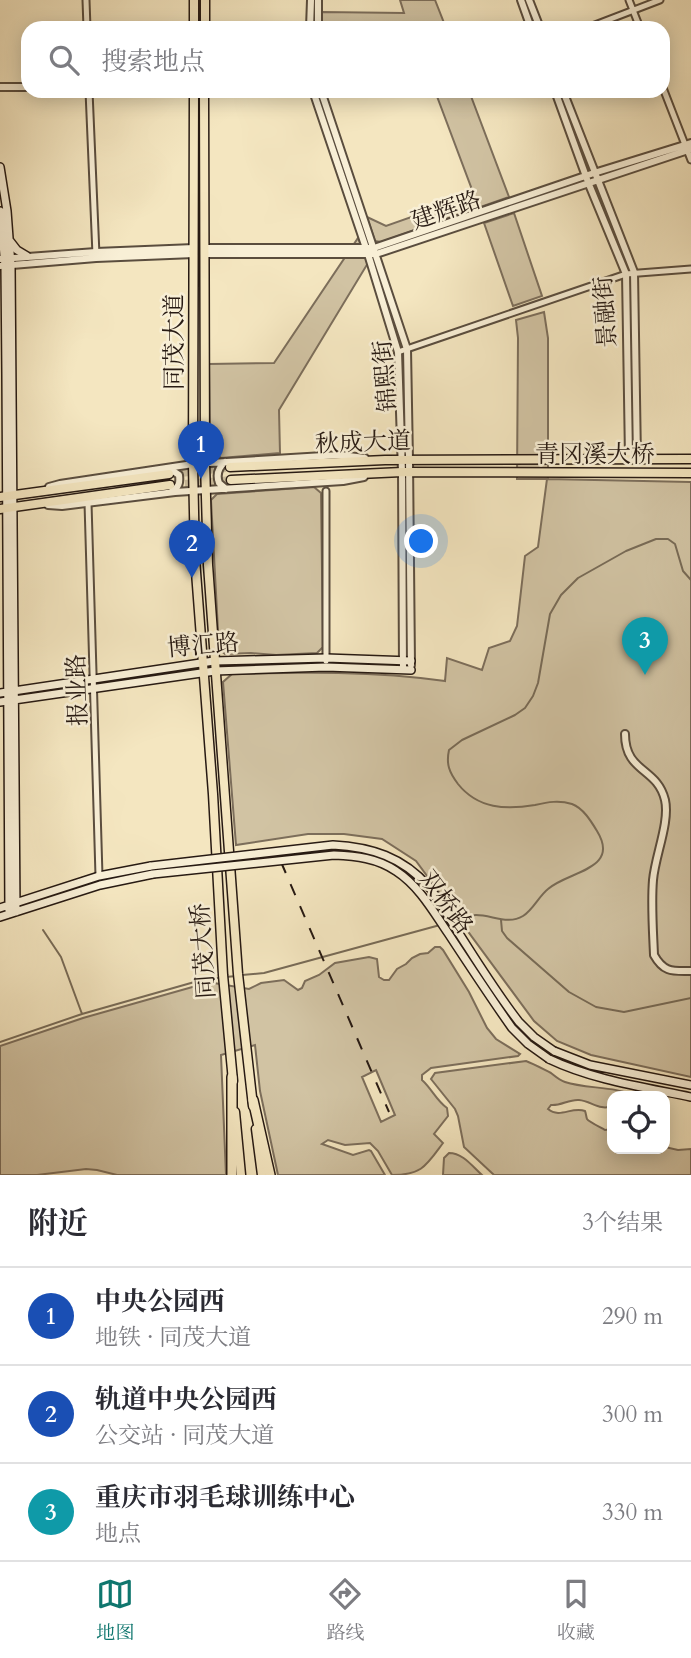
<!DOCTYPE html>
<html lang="zh">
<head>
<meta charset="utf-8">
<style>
  body { margin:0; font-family:Cardo,"Noto Serif SC",serif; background:#f2f2f3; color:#2b2b33 }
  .controls { position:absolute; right:21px; bottom:21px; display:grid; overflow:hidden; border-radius:14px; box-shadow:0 4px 18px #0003 }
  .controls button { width:63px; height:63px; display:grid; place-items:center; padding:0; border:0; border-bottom:2px solid #e1e1e2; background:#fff; color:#2b2b33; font:35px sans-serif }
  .you { position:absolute; left:422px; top:542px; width:24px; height:24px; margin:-18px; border:5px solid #fff; border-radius:50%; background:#1a73e8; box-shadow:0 0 0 10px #1a73e833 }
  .badge { display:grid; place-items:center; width:46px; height:46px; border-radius:50%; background:#0f766e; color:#fff; font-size:23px; font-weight:700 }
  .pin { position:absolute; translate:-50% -58px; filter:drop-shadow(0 2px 4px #0008) }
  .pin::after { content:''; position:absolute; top:37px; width:24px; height:21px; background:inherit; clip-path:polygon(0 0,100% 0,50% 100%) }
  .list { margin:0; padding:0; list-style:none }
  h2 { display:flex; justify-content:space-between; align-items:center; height:91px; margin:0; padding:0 28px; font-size:30px }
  h2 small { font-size:23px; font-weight:400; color:#7c7c81 }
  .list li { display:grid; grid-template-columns:46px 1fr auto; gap:21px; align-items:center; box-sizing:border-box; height:98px; padding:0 28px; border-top:2px solid #e1e1e2 }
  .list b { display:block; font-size:26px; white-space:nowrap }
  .list p { margin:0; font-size:23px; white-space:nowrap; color:#7c7c81 }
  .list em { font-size:23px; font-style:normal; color:#7c7c81 }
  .icon { flex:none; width:38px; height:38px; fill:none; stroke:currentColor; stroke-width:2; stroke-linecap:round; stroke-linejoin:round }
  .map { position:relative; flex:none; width:691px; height:1175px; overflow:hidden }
  .search { position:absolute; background:#fff; box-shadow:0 4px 18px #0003; left:21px; right:21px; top:21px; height:77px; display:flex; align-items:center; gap:18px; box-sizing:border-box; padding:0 24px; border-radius:21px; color:#7c7c81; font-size:26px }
  .sheet { height:385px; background:#fff }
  nav { display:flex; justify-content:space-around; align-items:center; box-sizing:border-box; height:98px; border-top:2px solid #e1e1e2; background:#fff; font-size:19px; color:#7c7c81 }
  nav a { display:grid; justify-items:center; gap:4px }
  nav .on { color:#0f766e }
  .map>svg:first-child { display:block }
  .green { fill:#d1c3a3; stroke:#7c6e5b; stroke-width:2; fill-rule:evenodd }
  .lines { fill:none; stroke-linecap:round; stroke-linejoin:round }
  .stream { stroke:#786b57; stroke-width:2 }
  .primary-tunnel { stroke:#cbbd9d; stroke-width:8; stroke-dasharray:8 4; stroke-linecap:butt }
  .minor-casing { stroke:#5a4d3e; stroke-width:9 }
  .tertiary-casing { stroke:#5a4d3e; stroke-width:10 }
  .secondary-casing { stroke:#271a13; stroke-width:10 }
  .primary-casing { stroke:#271a13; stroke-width:11 }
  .trunk-casing { stroke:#271a13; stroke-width:12 }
  .minor { stroke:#f8efd6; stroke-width:5 }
  .tertiary { stroke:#f8efd6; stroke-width:6 }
  .secondary { stroke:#f8efd6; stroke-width:7 }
  .primary { stroke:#f4e6c0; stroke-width:8 }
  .trunk { stroke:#f4e6c0; stroke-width:9 }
  .rail { stroke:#271a13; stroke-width:2; stroke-dasharray:12 12; stroke-linecap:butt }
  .secondary-bridge-casing { stroke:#271a13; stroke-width:10; stroke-linecap:butt }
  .secondary-bridge { stroke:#f8efd6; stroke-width:7 }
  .labels { text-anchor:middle; stroke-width:5; stroke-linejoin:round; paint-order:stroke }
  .street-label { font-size:24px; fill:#271a13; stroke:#f8efd6 }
</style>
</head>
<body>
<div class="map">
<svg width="691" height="1175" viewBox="0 0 691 1175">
  <rect width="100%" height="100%" fill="#f4e6c0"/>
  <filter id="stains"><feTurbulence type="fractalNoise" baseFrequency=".00286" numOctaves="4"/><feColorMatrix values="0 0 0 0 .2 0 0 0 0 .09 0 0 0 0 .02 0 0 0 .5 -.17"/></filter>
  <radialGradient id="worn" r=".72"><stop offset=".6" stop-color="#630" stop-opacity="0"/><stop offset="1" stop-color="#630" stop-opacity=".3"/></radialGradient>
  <path class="green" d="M400,0h35l11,28h-35l-2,-4h-87v-12l82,1z
    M435,91h34l40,106 -128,45 -6,-1 -8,-24 19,9 88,-31z
    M514,213l28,83 -29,10 -29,-83z
    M358,238l10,25 -89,147 1,43 -59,5 -11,-9 -1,-85 65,-1z
    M544,312l4,26v141l143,3v595l-100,-22 -34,-14 -23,-20 -118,-160 -34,-22 -38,-5h-36l-72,11 -13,-163 9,-8c72,-2 141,-3 213,7l2,-23 35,12 7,-22 21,-7 7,-15 8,-70 13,-9 9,-68h-30l1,-141 -2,-18z
    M314,487l7,6 2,154 -6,6 -41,2 -25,-2 -26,1 -6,-5 -8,-149 6,-6z
    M435,947h5l3,3 26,42 18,36 9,11 24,15 -2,2 -87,12 -9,7v5c10,9 14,20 25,28l1,8 -14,18 9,9c-17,23 -21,32 -51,32l-14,-24 -8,-8 -25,2 -17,-5 -6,4 31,11 16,-5 2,1 14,24h-107l-18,-84 -5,-46 -34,10 5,120h-109l-20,-5 -11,-1 -49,6h-37v-129l83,-28 120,-34 11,-1 35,6 12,-6 23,-3 14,10 4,-2 3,-7 14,-6 16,-12 34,-6 8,2 2,18 5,3h5l8,-11 9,-5 6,-6 8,-4 8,-1zM376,1070l19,45 -14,7 -19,-45z
    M526,1061c8,3 17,8 25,12 5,4 8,7 14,9 21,7 50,4 70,14h-23v10c-12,5 -21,-5 -33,-6 -10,-1 -18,6 -28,5l-3,4c12,10 24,-3 37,2 1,2 1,5 2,8 2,3 15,9 18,11l7,-1v20h53v-2l13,3 13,-1v26h-197l-30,-28 -6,-31 -3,-7 -24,-30 4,-6z
    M449,1153c14,0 23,13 33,22h-39l1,-17z"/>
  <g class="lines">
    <path class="stream" d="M456,920c6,-1 14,-5 20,-5 16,0 32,10 47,1 10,-6 16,-20 25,-27 20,-18 73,-19 49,-58 -6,-10 -14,-23 -25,-27 -13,-4 -24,-2 -37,1 -29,5 -57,4 -77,-21 -9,-12 -12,-20 -9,-34l13,-10 53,-25 10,-7 8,-12 5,-13 12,-69 11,-19 17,-17 48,-27 30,-12h12l7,5 8,27 8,9
      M501,920l1,11 5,7 62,54 27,15 28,5 67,-14
      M43,930l18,27 21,57
      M242,975l22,-2 176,-48
      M225,977l12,-1
      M0,1042l82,-28 123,-35 14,-1"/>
    <path class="primary-tunnel" d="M170,474l57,-6
      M173,485l58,-5"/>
    <g class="minor-casing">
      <path id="minor" d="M86,0l1,28
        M629,0l11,28
        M587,28l73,-28
        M663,88l28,72
        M89,91l7,164
        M398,352l228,-78 65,-5
        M326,491v170
        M88,503l11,373"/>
    </g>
    <g class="tertiary-casing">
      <path id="tertiary" d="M521,0l10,28
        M529,0l11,28
        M310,28l1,-28
        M318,28v-28
        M0,87h28
        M313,91l55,163 30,98 4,120 1,197
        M321,91l86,258 2,111 2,205
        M555,91l33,91 38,92 3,184
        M563,91l71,181 3,187
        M204,248h170l220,-75 97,-30
        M204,254h172l315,-105
        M0,259l96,-7 98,-4
        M0,266l96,-8 98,-4
        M225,462c-7,6 -9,13 -6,21l7,6
        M170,469l9,6c1,8 0,12 -7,16
        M49,487l11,-3 133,-20 147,-9 25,3
        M48,505l14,1 113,-14 168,-11 21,-4
        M625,734c0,39 32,33 40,66 5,22 -10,56 -12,80 -2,24 0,50 1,75 10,18 19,16 37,16"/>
    </g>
    <g class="secondary-casing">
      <path id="secondary" d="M0,167l7,44 4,54 5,647
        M0,211l5,55 1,109 3,539
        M10,241l7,9 10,6
        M0,693l214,-32 112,-3 85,3
        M0,702l215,-31 111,-4 85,3
        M0,908l99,-32 52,-10
        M0,917l100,-32 53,-11
        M554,1051l36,14 101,20
        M549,1059c44,21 94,28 142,38"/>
    </g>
    <g class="primary-casing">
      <path id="primary" d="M194,28v-28
        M205,28v-28
        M194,91l-1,373 2,95 18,235 10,181 10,106
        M204,91l1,372 3,102 30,409 15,132
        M230,467l155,-7 306,-1
        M231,480l171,-8 289,1
        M0,497l169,-23
        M0,509l170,-24
        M235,1112l6,63
        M256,1129l6,46"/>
    </g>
    <g class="trunk-casing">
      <path id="trunk" d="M232,1077v98
        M253,1100l17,75"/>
    </g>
    <use href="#minor" class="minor"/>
    <use href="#tertiary" class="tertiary"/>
    <use href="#secondary" class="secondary"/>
    <use href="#primary" class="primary"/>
    <use href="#trunk" class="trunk"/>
    <path class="rail" d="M281,862l108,250"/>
    <g class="secondary-bridge-casing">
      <path id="secondary-bridge" d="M151,866l182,-21c38,2 70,12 96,42 11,13 20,31 29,45 20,31 39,62 61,90l15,15 20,14
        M153,874l181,-19c22,1 43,3 62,16 23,15 37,40 52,62 21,32 42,64 64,95l16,16 21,15"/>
    </g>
    <use href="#secondary-bridge" class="secondary-bridge"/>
  </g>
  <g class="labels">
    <g class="street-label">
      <text transform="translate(446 210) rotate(-19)" y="8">建辉路</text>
      <text transform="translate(605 312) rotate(-94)" y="8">景融街</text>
      <text transform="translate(174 342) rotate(-90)" y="8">同茂大道</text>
      <text transform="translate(385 376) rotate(-95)" y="8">锦熙街</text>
      <text transform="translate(363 442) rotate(-2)" y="8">秋成大道</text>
      <text x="595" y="462">青冈溪大桥</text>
      <text transform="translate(203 645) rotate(-5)" y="8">博汇路</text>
      <text transform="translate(77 690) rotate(-92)" y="8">报业路</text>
      <text transform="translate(446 902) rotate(53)" y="8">双桥路</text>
      <text transform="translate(203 951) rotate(-94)" y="8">同茂大桥</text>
    </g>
  </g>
  <rect width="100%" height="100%" filter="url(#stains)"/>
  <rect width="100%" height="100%" fill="url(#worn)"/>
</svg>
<div class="controls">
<button><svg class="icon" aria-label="locate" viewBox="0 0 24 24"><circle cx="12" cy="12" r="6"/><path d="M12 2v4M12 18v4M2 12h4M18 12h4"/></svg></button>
</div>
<div class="you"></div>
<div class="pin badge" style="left:201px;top:479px;background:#1a4fb4">1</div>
<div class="pin badge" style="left:192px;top:578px;background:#1a4fb4">2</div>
<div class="pin badge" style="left:645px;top:675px;background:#0f9aa8">3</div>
<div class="search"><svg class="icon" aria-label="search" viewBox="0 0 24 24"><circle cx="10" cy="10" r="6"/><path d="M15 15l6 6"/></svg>搜索地点</div>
</div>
<section class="sheet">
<h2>附近<small>3个结果</small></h2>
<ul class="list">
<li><span class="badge" style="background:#1a4fb4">1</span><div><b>中央公园西</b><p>地铁 · 同茂大道</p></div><em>290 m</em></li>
<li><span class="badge" style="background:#1a4fb4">2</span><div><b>轨道中央公园西</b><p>公交站 · 同茂大道</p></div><em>300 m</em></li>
<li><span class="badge" style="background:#0f9aa8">3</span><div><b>重庆市羽毛球训练中心</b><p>地点</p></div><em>330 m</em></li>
</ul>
</section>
<nav>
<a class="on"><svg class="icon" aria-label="map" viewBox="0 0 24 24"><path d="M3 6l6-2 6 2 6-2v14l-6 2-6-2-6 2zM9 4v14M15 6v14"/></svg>地图</a>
<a><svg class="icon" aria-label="directions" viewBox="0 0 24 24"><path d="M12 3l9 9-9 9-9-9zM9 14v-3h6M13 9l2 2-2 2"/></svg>路线</a>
<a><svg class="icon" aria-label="saved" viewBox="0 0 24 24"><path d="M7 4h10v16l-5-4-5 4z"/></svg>收藏</a>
</nav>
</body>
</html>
